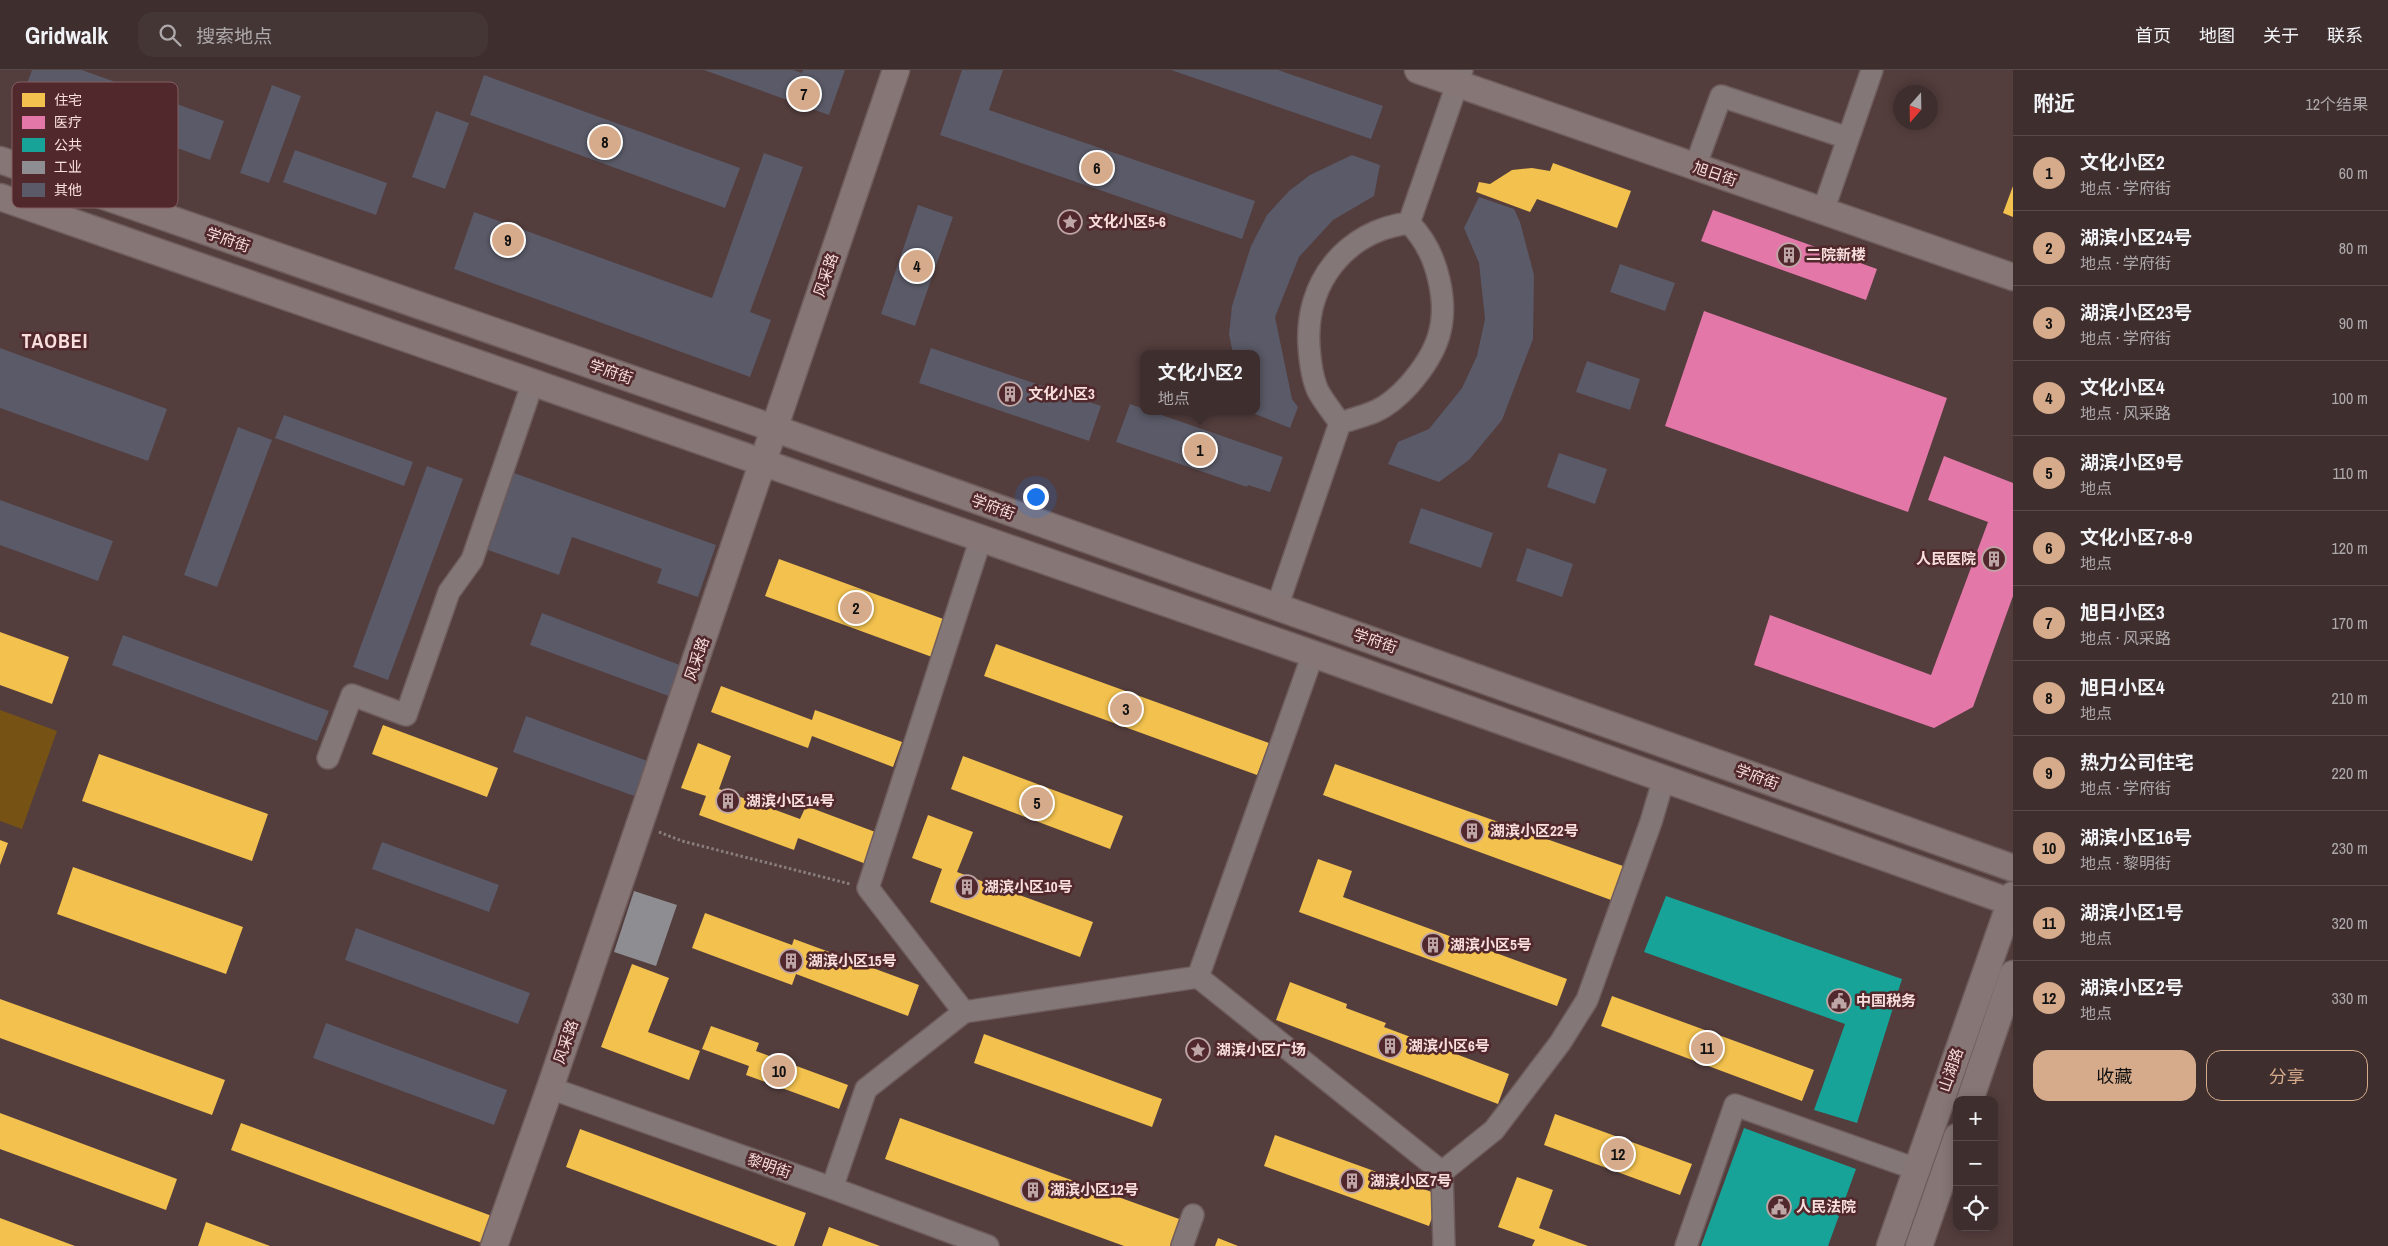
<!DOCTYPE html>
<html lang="zh">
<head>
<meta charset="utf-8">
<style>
  body { margin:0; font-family:"Archivo Narrow","Noto Sans SC",sans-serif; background:#453636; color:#f1f3f6 }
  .controls { position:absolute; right:15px; bottom:15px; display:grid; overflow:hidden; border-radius:10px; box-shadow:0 2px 12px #0003 }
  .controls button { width:45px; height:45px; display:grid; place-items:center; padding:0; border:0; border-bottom:1px solid #574a4a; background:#3e2e2e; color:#f1f3f6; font:25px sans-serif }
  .compass { position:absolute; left:1893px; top:15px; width:45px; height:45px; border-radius:50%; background:#3e2e2e; box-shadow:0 2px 12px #0003; rotate:200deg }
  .you { position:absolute; left:1035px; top:426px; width:18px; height:18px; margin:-12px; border:4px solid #fff; border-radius:50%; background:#1a73e8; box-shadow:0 0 0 8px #1a73e833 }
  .badge { display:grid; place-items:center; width:32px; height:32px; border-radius:50%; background:#d6ab8b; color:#111; font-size:16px; font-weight:700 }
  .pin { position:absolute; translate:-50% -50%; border:2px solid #fff; box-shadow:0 1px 5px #0006 }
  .popup { position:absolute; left:1140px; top:280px; width:120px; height:65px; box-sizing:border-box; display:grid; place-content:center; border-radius:10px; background:#3e2e2e; filter:drop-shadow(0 1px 4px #0005); font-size:16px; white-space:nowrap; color:#ada8aa }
  .popup b { font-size:19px; color:#f1f3f6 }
  .popup::after { content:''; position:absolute; left:50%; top:100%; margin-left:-10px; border:10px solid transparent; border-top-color:#3e2e2e }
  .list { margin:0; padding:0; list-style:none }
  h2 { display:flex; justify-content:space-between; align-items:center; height:65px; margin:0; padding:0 20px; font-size:21px }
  h2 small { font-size:16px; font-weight:400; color:#ada8aa }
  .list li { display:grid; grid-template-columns:32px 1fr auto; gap:15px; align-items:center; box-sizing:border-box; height:75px; padding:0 20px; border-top:1px solid #574a4a }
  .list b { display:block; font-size:19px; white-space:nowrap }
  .list p { margin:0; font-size:16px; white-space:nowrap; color:#ada8aa }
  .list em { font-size:16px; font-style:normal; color:#ada8aa }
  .actions { display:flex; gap:10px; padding:15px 20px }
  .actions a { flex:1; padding:11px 0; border:1px solid #d6ab8b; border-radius:15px; text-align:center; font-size:18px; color:#d6ab8b }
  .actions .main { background:#d6ab8b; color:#111 }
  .icon { flex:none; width:28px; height:28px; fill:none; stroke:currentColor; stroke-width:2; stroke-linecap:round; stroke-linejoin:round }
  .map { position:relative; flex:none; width:2013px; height:1176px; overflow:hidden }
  header { display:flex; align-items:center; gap:30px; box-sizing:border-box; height:70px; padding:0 25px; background:#3e2e2e; border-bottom:1px solid #574a4a }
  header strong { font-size:24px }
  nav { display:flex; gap:28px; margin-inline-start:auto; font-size:18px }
  .search { width:350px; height:45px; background:#453636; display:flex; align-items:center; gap:12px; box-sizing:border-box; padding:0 18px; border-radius:15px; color:#ada8aa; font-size:19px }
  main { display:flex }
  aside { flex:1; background:#3e2e2e }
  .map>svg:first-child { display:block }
  .green { fill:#765314 }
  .homes { fill:#f2c14e }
  .health { fill:#e377a8 }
  .public { fill:#17a398 }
  .industry { fill:#8d8d92 }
  .building { fill:#5a5a68 }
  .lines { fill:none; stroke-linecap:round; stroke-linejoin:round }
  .minor-casing { stroke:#6f5c5c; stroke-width:24 }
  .major-casing { stroke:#6f5c5c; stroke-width:29 }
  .path { stroke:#897e7e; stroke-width:3; stroke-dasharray:2.5 2.5; stroke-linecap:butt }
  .minor { stroke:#837777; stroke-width:21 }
  .major { stroke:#867676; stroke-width:26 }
  .labels { text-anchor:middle; stroke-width:5; stroke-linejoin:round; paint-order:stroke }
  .street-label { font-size:15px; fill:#f9dede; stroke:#51282b }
  .poi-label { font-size:15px; font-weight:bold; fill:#f9dede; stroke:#51282b; text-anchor:start }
  .district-label { font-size:20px; font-weight:bold; letter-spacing:1px; fill:#f9dede; stroke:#51282b }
  .key { fill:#51282b; stroke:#835f61; stroke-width:1 }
  .key-label { font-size:14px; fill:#f9dede }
</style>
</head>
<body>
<header>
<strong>Gridwalk</strong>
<div class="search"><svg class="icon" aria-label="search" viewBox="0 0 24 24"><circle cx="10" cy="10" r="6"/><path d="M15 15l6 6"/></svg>搜索地点</div>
<nav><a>首页</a><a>地图</a><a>关于</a><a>联系</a></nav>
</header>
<main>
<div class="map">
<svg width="2013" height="1176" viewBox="0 0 2013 1176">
  <rect width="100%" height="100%" fill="#533d3d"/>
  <path class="green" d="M0,640l57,21 -35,98 -22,-8z"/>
  <path class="homes" d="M1553,93l78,28 -14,37 -80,-29 -7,13 -54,-20 3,-10 11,2 22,-14 20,-2 18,3z
    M2013,116v31l-10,-4z
    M779,489l167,61 -14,37 -167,-61z
    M0,562l69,25 -17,47 -52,-19z
    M996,574l273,99 -12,32 -273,-99z
    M721,616l91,34 3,-10 87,32 -9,25 -81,-31 -4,12 -97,-36z
    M383,655l115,43 -11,29 -115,-43z
    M698,673l33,13 -12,33 81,30 6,-13 72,27 -12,31 -68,-26 -4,12 -95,-35 7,-19 -25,-8z
    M99,684l169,60 -16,47 -170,-60z
    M963,686l160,60 -13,33 -159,-60z
    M1335,694l288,102 -12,34 -288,-105z
    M928,745l45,17 -16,40 136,50 -13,35 -150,-55 12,-33 -30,-11z
    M0,770l8,3 -8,22z
    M1318,789l34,12 -9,26 224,82 -10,27 -258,-94z
    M73,797l170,60 -17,47 -169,-60z
    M705,843l87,32 2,-6 125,46 -11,31 -112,-42 -4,11 -100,-37z
    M632,894l37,14 -21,54 52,19 -11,29 -88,-33z
    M1290,912l57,22 -1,4 40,15 -2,4 125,47 -11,30 -222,-84z
    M1612,926l202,74 -12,31 -201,-75z
    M0,929l225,81 -13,35 -212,-77z
    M711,956l48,17 -3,8 92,34 -9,24 -93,-34 3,-9 -47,-17z
    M984,964l178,65 -10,28 -178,-64z
    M0,1043l177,66 -11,31 -166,-61z
    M1555,1044l137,50 -12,31 -136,-50z
    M900,1048l282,102 -9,26h-49l-239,-87z
    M241,1053l251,93 -10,27 -251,-93z
    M580,1059l226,84 -12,33h-16l-212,-79z
    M1275,1065l165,60 -11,31 -165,-60z
    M1517,1107l36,13 -14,38 49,18h-56l3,-6 -37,-13z
    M0,1148l75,28h-75z
    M206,1152l64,24h-72z
    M829,1157l51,19h-58z
    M1218,1168l20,8h-23z"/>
  <path class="health" d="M1713,140l164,59 -11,31 -165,-59z
    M1704,241l243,87 -39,114 -243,-86z
    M1944,386l69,27v113l-40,111 -39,21 -180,-63 16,-50 161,60 57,-153 -60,-22z"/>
  <path class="public" d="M1666,826l236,83 -45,144 -43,-13 31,-86 -201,-72z
    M1744,1058l112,41 -28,77h-127z"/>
  <path class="industry" d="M634,821l43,14 -21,61 -42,-14z"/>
  <path class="building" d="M32,0h50l142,51 -14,39 -186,-68z
    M704,0h89l9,3 1,-3h42l-16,45z
    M962,0h41l-14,40 266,91 -13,38 -302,-104z
    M1171,0h107l105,36 -12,33z
    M484,5l256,93 -15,40 -255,-93z
    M272,15l29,11 -32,87 -29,-10z
    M436,41l33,12 -24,66 -33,-12z
    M295,80l92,33 -11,32 -93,-33z
    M764,83l39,14 -53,145 21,8 -21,57 -296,-108 20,-57 238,86z
    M1352,85l28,10 -6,31 -41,24 -34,37 -24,60 17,82 6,8 -8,21 -42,-17h8v-57h-23l-4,-20 3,-28 19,-60 16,-31 22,-24 21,-16z
    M1479,127l35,12 6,13 14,53 -1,64 -31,81 -33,40 -30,22 -51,-18 10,-22 31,-13 33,-41 15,-32 8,-37 -6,-56 -15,-35z
    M918,135l35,12 -38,109 -34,-12z
    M1620,194l55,19 -10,28 -55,-19z
    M0,278l167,61 -19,52 -148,-53z
    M931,278l170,58 -12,35 -170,-58z
    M1587,291l53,18 -10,31 -54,-18z
    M1130,334l14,5v2h6l133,46 -13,35 -22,-7 -1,2 -131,-45z
    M284,345l129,47 -9,24 -129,-48z
    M238,357l34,13 -55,147 -33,-12z
    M1559,383l48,16 -12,35 -48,-17z
    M427,396l36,13 -75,201 -35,-13z
    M514,403l202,72 -18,52 -41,-14 5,-14 -90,-32 -13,38 -71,-25z
    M0,430l113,41 -15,40 -98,-36z
    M1421,438l72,25 -12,35 -72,-25z
    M1527,478l46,16 -11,33 -46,-16z
    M542,543l143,54 -11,31 -144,-53z
    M123,565l206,76 -12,30 -205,-76z
    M526,646l124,46 -13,35 -124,-45z
    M382,772l117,43 -10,27 -117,-43z
    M356,858l174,65 -12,31 -173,-64z
    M326,953l181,67 -13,35 -181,-67z"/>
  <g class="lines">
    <g class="minor-casing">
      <path id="minor" d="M1695,97l26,-71 127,42
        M1823,141l49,-141
        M1340,353c-7,-10 -16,-21 -22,-32 -6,-13 -8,-30 -9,-45 -4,-63 36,-115 100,-123l53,-153
        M1277,537l63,-184c12,-4 25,-7 36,-12 13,-6 24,-16 33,-26 29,-33 40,-62 30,-105 -5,-23 -14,-41 -30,-57
        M328,688l24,-63 54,20 43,-123 23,-32 61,-178
        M1198,907l244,195 2,74
        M964,942l-96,-124 113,-350
        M550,1018l282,100 156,58
        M1442,1102l52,-42 66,-87 27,-43 64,-178 13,-44
        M832,1118l34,-99 98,-77 234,-35 115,-323
        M1182,1176l11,-31
        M1686,1176l49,-141 181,64"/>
    </g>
    <g class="major-casing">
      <path id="major" d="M1418,0l595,207
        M0,90l773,268 1240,440
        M0,127l1313,457 700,249
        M1970,1030l43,-126
        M494,1176l56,-158 346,-1018
        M1890,1176l123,-351
        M1919,1176l38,-109"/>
    </g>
    <path class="path" d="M659,762l23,9 168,43"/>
    <use href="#minor" class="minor"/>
    <use href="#major" class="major"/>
  </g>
  <defs>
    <g id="sight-ring" transform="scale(1.25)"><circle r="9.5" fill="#51282b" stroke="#bfa6a6" stroke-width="1.5"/><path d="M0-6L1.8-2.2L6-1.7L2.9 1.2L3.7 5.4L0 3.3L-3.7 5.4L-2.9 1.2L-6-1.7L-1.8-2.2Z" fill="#bfa6a6"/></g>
    <g id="building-ring" transform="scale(1.25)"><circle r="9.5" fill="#51282b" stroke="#bfa6a6" stroke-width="1.5"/><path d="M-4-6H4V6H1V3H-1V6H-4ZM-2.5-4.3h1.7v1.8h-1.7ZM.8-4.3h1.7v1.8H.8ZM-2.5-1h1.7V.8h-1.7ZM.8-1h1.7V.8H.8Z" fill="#bfa6a6"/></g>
    <g id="civic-ring" transform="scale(1.25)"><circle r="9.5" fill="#51282b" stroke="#bfa6a6" stroke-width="1.5"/><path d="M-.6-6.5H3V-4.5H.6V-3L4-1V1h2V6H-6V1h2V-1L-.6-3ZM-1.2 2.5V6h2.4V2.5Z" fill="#bfa6a6"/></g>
  </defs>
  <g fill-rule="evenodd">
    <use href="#sight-ring" x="1070" y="152"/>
    <use href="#building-ring" x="1789" y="185"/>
    <use href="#building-ring" x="1010" y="324"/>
    <use href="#building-ring" x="1994" y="489"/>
    <use href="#building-ring" x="728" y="731"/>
    <use href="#building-ring" x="1472" y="761"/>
    <use href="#building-ring" x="967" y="817"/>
    <use href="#building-ring" x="1433" y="875"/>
    <use href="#building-ring" x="791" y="891"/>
    <use href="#civic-ring" x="1839" y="931"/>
    <use href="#building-ring" x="1390" y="976"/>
    <use href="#sight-ring" x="1198" y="980"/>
    <use href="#building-ring" x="1352" y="1111"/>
    <use href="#building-ring" x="1033" y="1120"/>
    <use href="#civic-ring" x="1779" y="1137"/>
  </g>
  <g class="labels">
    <g class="street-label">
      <text transform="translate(1715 104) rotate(19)" y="5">旭日街</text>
      <text transform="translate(228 170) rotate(19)" y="5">学府街</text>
      <text transform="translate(826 205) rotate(-71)" y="5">风采路</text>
      <text transform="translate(611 302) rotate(19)" y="5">学府街</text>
      <text transform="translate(993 437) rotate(20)" y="5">学府街</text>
      <text transform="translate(1375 571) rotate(19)" y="5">学府街</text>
      <text transform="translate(697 589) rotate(-71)" y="5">风采路</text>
      <text transform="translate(1757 707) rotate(20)" y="5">学府街</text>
      <text transform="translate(566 972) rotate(-71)" y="5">风采路</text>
      <text transform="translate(1951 1000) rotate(-71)" y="5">山湖路</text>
      <text transform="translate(769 1096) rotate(19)" y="5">黎明街</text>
    </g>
    <g class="poi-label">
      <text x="1088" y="157">文化小区5-6</text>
      <text x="1806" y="190">二院新楼</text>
      <text x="1028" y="329">文化小区3</text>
      <text x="1976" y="494" text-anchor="end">人民医院</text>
      <text x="746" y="736">湖滨小区14号</text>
      <text x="1490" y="766">湖滨小区22号</text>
      <text x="984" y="822">湖滨小区10号</text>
      <text x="1450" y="880">湖滨小区5号</text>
      <text x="808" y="896">湖滨小区15号</text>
      <text x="1856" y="936">中国税务</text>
      <text x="1408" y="981">湖滨小区6号</text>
      <text x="1216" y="985">湖滨小区广场</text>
      <text x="1370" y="1116">湖滨小区7号</text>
      <text x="1050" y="1125">湖滨小区12号</text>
      <text x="1796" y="1142">人民法院</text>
    </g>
    <g class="district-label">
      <text x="55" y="278">TAOBEI</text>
    </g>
  </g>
  <rect x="12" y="12" width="166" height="126" rx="8" class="key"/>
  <rect x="22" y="23" width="23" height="14" fill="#f2c14e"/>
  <rect x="22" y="46" width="23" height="13" fill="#e377a8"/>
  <rect x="22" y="68" width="23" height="14" fill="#17a398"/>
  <rect x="22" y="91" width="23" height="13" fill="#8d8d92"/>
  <rect x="22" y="113" width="23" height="14" fill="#5a5a68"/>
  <g class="key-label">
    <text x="54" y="35">住宅</text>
    <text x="54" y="57">医疗</text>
    <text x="54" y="80">公共</text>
    <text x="54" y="102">工业</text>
    <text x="54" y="125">其他</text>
  </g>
</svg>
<div class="controls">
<button>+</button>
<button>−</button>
<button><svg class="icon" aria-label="locate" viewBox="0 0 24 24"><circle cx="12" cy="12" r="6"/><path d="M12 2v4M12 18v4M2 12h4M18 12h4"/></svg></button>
</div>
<svg class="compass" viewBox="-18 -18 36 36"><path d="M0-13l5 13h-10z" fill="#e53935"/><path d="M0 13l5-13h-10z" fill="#ada8aa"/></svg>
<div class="you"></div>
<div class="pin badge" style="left:1200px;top:380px">1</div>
<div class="popup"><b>文化小区2</b>地点</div>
<div class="pin badge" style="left:856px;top:538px">2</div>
<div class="pin badge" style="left:1126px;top:639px">3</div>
<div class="pin badge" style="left:917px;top:196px">4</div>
<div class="pin badge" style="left:1037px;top:733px">5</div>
<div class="pin badge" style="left:1097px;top:98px">6</div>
<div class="pin badge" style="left:804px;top:24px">7</div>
<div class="pin badge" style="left:605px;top:72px">8</div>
<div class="pin badge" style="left:508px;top:170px">9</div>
<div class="pin badge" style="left:779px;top:1001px">10</div>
<div class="pin badge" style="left:1707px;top:978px">11</div>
<div class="pin badge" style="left:1618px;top:1084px">12</div>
</div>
<aside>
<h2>附近<small>12个结果</small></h2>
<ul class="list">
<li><span class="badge">1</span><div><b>文化小区2</b><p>地点 · 学府街</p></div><em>60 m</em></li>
<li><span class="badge">2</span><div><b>湖滨小区24号</b><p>地点 · 学府街</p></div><em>80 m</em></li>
<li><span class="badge">3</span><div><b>湖滨小区23号</b><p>地点 · 学府街</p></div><em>90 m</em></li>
<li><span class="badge">4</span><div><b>文化小区4</b><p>地点 · 风采路</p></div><em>100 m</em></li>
<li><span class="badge">5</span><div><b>湖滨小区9号</b><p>地点</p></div><em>110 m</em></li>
<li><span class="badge">6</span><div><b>文化小区7-8-9</b><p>地点</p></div><em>120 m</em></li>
<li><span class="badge">7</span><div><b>旭日小区3</b><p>地点 · 风采路</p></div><em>170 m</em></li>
<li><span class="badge">8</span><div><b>旭日小区4</b><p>地点</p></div><em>210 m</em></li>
<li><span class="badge">9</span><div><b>热力公司住宅</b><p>地点 · 学府街</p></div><em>220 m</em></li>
<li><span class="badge">10</span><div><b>湖滨小区16号</b><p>地点 · 黎明街</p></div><em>230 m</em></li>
<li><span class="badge">11</span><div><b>湖滨小区1号</b><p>地点</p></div><em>320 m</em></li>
<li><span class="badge">12</span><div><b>湖滨小区2号</b><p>地点</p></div><em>330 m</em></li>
</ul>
<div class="actions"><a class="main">收藏</a><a>分享</a></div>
</aside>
</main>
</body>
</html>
